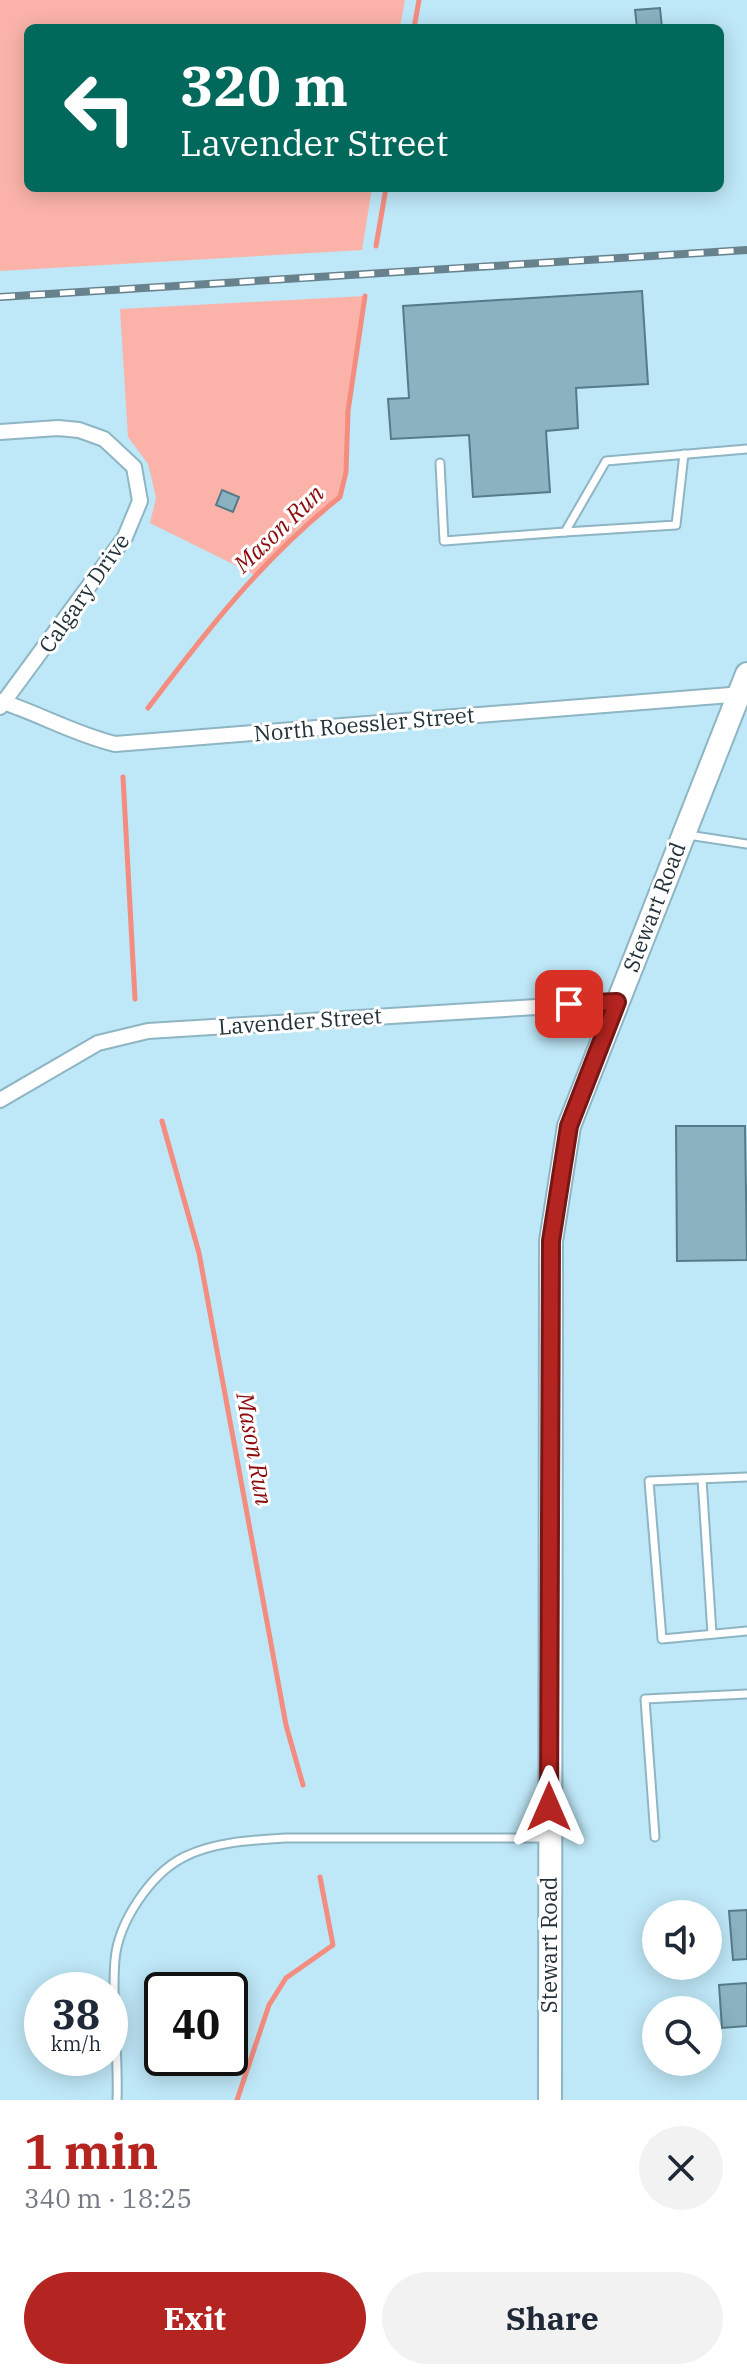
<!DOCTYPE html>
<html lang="en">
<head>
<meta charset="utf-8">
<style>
  body { margin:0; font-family:"IBM Plex Serif",serif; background:#f2f2f3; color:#1f2937; height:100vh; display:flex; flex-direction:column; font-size:30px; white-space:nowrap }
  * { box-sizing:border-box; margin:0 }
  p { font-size:26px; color:#747a83 }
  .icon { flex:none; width:44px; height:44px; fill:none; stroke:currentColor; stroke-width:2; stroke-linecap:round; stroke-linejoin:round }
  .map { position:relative; height:2100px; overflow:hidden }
  .side { display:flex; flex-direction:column; background:#fff; flex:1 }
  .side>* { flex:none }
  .guide { position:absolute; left:24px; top:24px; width:700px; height:168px; border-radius:12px; box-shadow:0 4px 20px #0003; background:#00695c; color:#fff; overflow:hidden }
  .buttons { position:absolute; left:642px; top:1900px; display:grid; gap:16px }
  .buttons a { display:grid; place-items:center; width:80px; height:80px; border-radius:50%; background:#fff; box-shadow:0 4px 20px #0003; font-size:40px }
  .speed { position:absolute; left:24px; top:1972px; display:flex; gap:16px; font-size:40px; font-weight:700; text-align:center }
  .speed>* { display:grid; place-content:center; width:104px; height:104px; border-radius:50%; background:#fff; box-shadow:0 4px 20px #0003; line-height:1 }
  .speed small { font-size:20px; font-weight:400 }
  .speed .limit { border:4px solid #111; border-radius:12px; background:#fff; color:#111 }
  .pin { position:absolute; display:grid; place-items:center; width:68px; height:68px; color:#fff; margin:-34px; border-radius:16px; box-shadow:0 4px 12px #0006 }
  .me { position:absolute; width:88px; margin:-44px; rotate:0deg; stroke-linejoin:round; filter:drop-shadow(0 0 6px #0008) }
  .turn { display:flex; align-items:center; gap:28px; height:168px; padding:0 24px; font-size:36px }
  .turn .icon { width:104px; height:104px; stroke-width:2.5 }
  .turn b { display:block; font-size:56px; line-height:68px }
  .round { display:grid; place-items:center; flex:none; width:84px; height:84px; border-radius:42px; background:#f2f2f3 }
  .headline { display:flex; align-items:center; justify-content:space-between; height:136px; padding:0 24px }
  h1 { font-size:48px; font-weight:800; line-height:60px; color:#b42420 }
  .button { display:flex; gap:16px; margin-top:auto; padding:16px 24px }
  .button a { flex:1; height:92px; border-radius:48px; background:#b42420; color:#fff; font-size:32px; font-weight:800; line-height:92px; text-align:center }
  .button a+a { background:#f2f2f3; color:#1f2937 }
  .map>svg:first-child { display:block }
</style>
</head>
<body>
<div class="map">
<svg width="747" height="2100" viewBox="0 0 747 2100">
  <rect width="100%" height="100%" fill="#bee7f7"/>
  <g fill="#fbb3a9">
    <path d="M0,0H405L400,28H28V188H372L362,250L0,271Z"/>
    <path d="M365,296L348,411L346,472L340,497L299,528L257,576L150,523L156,498L152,480L148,464L128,437L120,309Z"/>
  </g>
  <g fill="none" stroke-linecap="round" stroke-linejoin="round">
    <g stroke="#f48c7f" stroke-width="5">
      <path d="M414,28L419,0"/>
      <path d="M376,246L386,188"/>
      <path d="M148,708C208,629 262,559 340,497L346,472L348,411L365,296"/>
      <path d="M123,777L135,999"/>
      <path d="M162,1121L199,1253L286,1725L303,1785"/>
      <path d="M237,2100L269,2005L286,1978L333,1945L320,1877"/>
    </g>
  </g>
  <g fill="#8ab2c0" stroke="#557b89" stroke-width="2">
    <path d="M660,8L662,28H637L635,10Z"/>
    <path d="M642,291L648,384L576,388L578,428L546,431L550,492L473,497L469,435L391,439L388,399L409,398L403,306Z"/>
    <path d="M222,490L239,497L233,512L216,505Z"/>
    <path d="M676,1126H745L747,1260L677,1261Z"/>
    <path d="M747,1910V1959L733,1960L729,1911Z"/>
    <path d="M747,1983V2026L722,2028L719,1985Z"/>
  </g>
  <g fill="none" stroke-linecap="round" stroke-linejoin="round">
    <g stroke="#8eb5c4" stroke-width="11">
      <g id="lane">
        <path d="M440,463L444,541L565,532L606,461L747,449"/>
        <path d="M565,532L676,525L684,454"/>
        <path d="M688,835L747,844"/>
        <path d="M747,1477L649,1481L662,1639L747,1631"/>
        <path d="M702,1479L712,1634"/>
        <path d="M655,1837L645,1699L747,1694"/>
        <path d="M117,2100C119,2054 111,2004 115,1960C118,1923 150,1874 184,1857C213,1842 253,1840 285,1838H547"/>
      </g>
    </g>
    <g stroke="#8eb5c4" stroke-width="18">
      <g id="street">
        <path d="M0,432L58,428L79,430L104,439L134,467L140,501L125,537L0,707"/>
        <path d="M0,701C40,714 74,734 115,744L743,694"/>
        <path d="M0,1100L98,1043L148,1031L617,1002"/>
      </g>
    </g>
    <g stroke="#8eb5c4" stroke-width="26">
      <path id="secondary" d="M550,2100L551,1241L569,1126L747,674"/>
    </g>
    <use href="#lane" stroke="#fff" stroke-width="7"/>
    <use href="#street" stroke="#fff" stroke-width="14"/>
    <use href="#secondary" stroke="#fff" stroke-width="22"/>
    <g stroke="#67828d" stroke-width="8">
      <path id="rail" d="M0,297L747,250"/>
    </g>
    <use href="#rail" stroke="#fff" stroke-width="5" stroke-dasharray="15" stroke-linecap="butt"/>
  </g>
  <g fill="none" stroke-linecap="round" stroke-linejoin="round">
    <g stroke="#751715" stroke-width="20">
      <path id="route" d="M549,1807L551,1241L569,1126L617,1002L569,1004"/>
    </g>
    <use href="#route" stroke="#b42420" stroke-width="14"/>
  </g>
  <g text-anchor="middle" stroke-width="6" stroke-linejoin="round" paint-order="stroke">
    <g font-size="22" fill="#223238" stroke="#fff">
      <text transform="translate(84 593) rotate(-55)" y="8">Calgary Drive</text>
      <text transform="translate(364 724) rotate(-5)" y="8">North Roessler Street</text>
      <text transform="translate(654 907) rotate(-69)" y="8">Stewart Road</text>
      <text transform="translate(300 1021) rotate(-4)" y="8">Lavender Street</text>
      <text transform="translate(549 1945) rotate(-90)" y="8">Stewart Road</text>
    </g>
    <g font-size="24" font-style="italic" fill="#8c0c0d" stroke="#fff">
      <text transform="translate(279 529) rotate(-44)" y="8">Mason Run</text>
      <text transform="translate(254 1449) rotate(80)" y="8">Mason Run</text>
    </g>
  </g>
</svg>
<div class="buttons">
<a><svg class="icon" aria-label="sound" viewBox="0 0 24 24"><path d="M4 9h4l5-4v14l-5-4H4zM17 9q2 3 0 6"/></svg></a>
<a><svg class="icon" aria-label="search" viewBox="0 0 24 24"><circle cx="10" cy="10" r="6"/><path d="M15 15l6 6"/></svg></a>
</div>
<div class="speed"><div>38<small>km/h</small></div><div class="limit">40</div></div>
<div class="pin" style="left:569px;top:1004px;background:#d93025"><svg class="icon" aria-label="arrive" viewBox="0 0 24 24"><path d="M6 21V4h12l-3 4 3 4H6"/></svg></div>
<svg class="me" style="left:549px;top:1807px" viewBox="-20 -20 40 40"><path d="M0-17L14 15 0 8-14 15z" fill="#b42420" stroke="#fff" stroke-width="4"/></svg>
<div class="guide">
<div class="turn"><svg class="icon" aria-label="left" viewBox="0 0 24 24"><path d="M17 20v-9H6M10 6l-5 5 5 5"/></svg><div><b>320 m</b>Lavender Street</div></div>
</div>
</div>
<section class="side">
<div class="headline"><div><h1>1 min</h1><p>340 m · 18:25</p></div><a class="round"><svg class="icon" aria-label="close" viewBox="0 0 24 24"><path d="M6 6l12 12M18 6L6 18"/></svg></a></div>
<div class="button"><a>Exit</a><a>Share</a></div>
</section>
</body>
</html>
